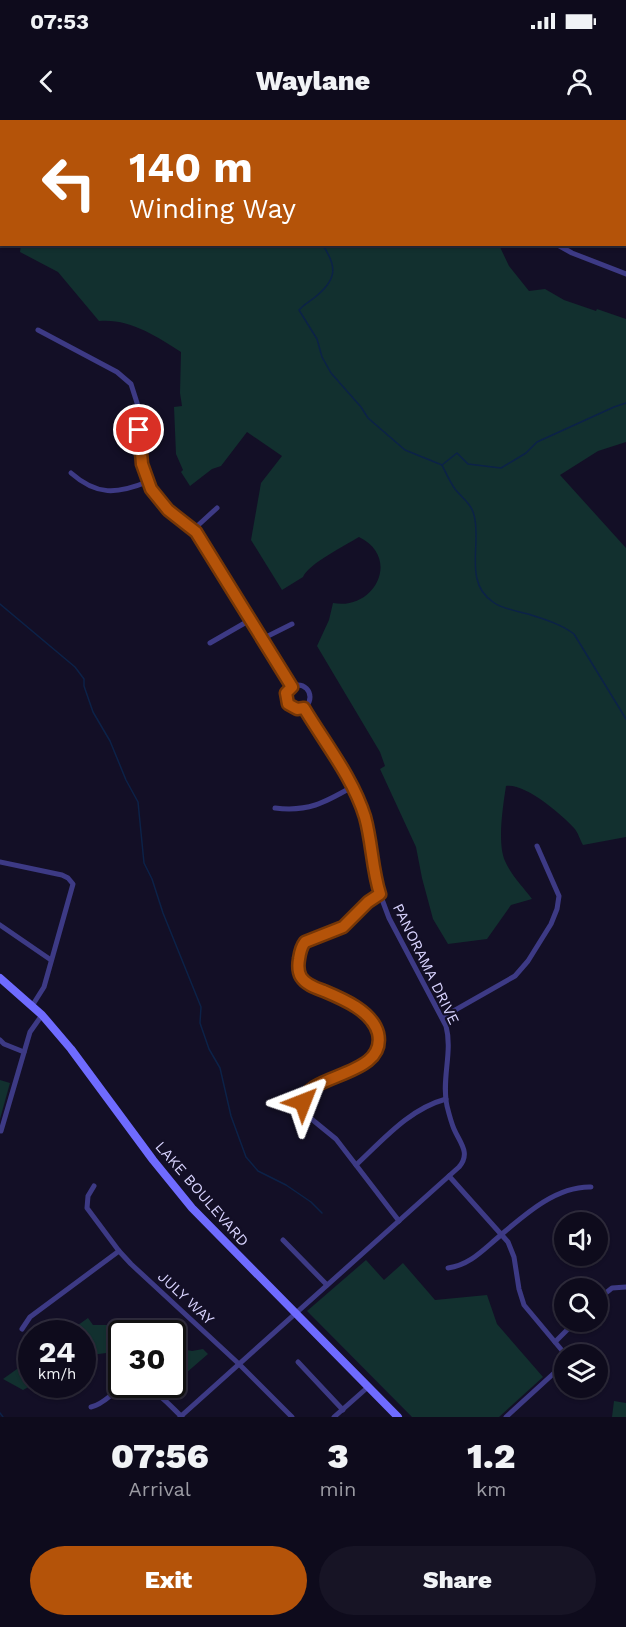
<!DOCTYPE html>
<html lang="en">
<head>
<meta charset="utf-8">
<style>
  body { margin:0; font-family:"Work Sans",sans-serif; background:#171425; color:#f1f3f6; height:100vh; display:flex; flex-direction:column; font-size:22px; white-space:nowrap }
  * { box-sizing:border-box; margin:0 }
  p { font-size:20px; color:#9b9ba3 }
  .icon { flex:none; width:33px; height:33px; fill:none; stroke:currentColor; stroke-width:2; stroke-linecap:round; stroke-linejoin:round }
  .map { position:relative; height:1297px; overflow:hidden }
  .side { display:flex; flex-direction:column; background:#0e0b1c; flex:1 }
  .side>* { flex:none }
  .guide { position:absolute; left:0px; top:0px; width:627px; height:126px; box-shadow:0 2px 4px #0004,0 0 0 2px #2e2b3b; background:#b45309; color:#fff; overflow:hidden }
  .controls { position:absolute; left:554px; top:1092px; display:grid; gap:12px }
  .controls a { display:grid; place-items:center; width:54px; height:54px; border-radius:50%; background:#0e0b1c; box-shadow:0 2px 4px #0004,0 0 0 2px #2e2b3b; font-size:30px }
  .speed { position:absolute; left:18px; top:1200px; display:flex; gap:12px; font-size:30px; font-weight:700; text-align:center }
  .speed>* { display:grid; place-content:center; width:78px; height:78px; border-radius:50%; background:#0e0b1c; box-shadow:0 2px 4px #0004,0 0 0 2px #2e2b3b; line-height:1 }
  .speed small { font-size:15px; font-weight:400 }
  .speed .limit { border:3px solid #111; border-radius:9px; background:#fff; color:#111 }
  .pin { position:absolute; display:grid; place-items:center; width:51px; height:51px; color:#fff; margin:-26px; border:3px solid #fff; border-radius:50%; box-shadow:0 2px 6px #0007 }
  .me { position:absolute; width:66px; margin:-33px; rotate:45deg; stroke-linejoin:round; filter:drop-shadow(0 0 4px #0008) }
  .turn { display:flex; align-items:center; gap:21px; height:126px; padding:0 30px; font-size:27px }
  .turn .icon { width:78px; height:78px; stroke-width:2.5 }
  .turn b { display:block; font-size:42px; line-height:51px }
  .eta { display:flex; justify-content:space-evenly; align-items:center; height:102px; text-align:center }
  .eta b { font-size:36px; font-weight:800; line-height:42px }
  .cta { display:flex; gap:12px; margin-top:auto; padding:12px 30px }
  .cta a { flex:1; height:69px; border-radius:36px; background:#b45309; color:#fff; font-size:24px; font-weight:800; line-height:69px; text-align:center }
  .cta a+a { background:#171425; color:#f1f3f6 }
  .status { display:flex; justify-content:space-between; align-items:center; height:42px; padding:0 30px; background:#0e0b1c; direction:ltr }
  .status svg { height:16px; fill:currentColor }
  header { display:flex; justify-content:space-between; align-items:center; height:78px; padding:0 30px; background:#0e0b1c; font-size:27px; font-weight:800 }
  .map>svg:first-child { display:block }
</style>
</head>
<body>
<div class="status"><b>07:53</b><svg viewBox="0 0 49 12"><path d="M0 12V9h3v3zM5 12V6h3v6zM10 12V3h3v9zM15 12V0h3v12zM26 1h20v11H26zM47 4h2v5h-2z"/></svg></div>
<header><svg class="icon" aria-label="back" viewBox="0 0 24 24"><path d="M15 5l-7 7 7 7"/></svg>Waylane<svg class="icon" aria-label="person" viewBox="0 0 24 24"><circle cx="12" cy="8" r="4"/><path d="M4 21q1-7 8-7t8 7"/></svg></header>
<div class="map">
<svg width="626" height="1297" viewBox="0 0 626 1297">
  <rect width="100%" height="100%" fill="#130f26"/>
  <g fill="#12302f">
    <path d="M37,0H319L37,1Z"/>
    <path d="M21,125H499L509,146L529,171L545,169L564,180L596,191L597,189L626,199V322L598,331L560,355L626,428V717L583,725C580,720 578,712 574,708C561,694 525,663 506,666C503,686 497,723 505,741C511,755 523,767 532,779L511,785L487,819L448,824L433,799L422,758L416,727L380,649L385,646L380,632L317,526L329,500L333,483C374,491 402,438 359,417C346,425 308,444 303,457L282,470L251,420L261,363L282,336L247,312L221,346L212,349L190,366L181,352L183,350L176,334L174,287L182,286L180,273L181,232C157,216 128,198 99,201L58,152L20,132Z"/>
    <path d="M0,960L10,963L0,999Z"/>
    <path d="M366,1140L384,1160L403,1143L435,1180L487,1175L497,1204L543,1257L499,1297H412L307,1191Z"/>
    <path d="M88,1198L93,1205H114L148,1213L122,1214L121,1231L91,1235L90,1232L83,1230L82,1214L67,1213Z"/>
    <path d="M173,1227L192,1231L203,1229L208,1234L186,1253L175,1244L176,1238L173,1237Z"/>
    <path d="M31,1239L32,1265L23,1270L3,1259Z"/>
    <path d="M614,1281L626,1283V1297H612Z"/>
  </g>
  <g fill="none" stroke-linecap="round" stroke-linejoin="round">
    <g stroke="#0c2248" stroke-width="1.5">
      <path d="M218,0L221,2"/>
      <path d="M322,124C338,147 337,160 314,178C309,182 304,184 299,190L317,219L322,237L331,253L361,287L368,298L405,330L442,345C446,353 450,362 455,369C462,378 471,383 474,395C482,423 463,462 493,482C502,489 517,491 528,494C544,499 561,504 574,514L626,599"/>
      <path d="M442,345L457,333L468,344L501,348L526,333L537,322L614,287L626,283"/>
      <path d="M0,484L75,547L84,559V566L93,592L110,621L126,660L138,682L144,743L152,759L163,793L201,887L200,903L209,929L220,948L231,996L246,1037L258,1051L286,1065L311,1082L322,1093"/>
      <path d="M0,1293L3,1297"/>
    </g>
    <g stroke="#3d3a85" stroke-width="5">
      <path d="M419,0L422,2"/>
      <path d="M521,2V0"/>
      <path d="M556,124L572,133L626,154"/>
      <path d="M38,210L117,252L131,264L138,286L140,333L147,362L158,380L168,390L196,412L292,567"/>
      <path d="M71,353C97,376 117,374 147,362"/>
      <path d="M194,409L217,388"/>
      <path d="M262,519L292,504"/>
      <path d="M210,523L250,500"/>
      <circle cx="298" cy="577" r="12"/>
      <path d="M275,688C308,692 324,683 352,667"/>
      <path d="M0,742L62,755L68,758L73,764L44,867L32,886"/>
      <path d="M380,774C366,784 356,799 341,808C325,818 302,813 299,837C298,845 298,852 302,859L365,894L373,901L376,909L378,922L372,934L348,953L309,968L304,976L303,984L309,997L336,1019L399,1101"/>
      <path d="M0,805L51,840"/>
      <path d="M443,897L515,856L528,841L551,804L557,789L559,776L537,726"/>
      <path d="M0,920L4,924L24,932"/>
      <path d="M1,1011L30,912L42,895"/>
      <path d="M356,1045C383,1020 409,989 446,979"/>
      <path d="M449,1056L508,1122L514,1137L519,1169L524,1185L565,1234"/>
      <path d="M94,1066L88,1076L87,1088L119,1131L131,1144L239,1244L292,1297"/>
      <path d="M283,1120L327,1165"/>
      <path d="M448,1148C468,1145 480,1133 495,1120C521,1098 554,1066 591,1067"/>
      <path d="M597,1180L612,1168L626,1167"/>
      <path d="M22,1209L30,1197L119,1131"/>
      <path d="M555,1222L575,1202"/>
      <path d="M298,1242L343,1290"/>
      <path d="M91,1287C102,1285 109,1276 118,1270C144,1253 165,1281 182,1297"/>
      <path d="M180,1297L459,1047C471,1033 460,1023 454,1009C451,1002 449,994 447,986C441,960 453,932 446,906L389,798L380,774L374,752L368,709L358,681L304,588"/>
      <path d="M334,1297L368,1267"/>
      <path d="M506,1297L564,1244"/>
    </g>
    <path stroke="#6f6bff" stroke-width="8" d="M0,858L42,895L71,929L153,1040L192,1088L398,1297"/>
    <g stroke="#00e5ff" stroke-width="1.5" stroke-dasharray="9 8" stroke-linecap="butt">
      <path d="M13,2L14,0"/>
      <path d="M0,29L2,26"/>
    </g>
  </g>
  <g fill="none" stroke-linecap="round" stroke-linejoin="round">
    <g stroke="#753606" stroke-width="15">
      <path id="route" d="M139,310L142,344L151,369L168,390L196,412L292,567L286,573L288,584L297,589L304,588C325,623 353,658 365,697C372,722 372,749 380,774L368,782L343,807L305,822C301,827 300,832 299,839C298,845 298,852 301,857C306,865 316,868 324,871C343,879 372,891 378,913C388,957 306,953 303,982"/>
    </g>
    <use href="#route" stroke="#b45309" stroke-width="10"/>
  </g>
  <g text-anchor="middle" stroke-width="4.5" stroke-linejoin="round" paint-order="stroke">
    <g font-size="15" fill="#d9d4ff" stroke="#130f26">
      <text transform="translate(426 844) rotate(64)" y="5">PANORAMA DRIVE</text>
      <text transform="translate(202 1074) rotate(49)" y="5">LAKE BOULEVARD</text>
      <text transform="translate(186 1178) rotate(43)" y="5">JULY WAY</text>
    </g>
  </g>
</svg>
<div class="controls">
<a><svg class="icon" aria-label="sound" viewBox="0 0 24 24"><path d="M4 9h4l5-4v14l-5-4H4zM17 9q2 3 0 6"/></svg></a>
<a><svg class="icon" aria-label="search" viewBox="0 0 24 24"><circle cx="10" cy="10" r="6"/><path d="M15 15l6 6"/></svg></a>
<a><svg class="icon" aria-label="layers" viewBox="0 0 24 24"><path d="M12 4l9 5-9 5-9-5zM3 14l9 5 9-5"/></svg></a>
</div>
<div class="speed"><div>24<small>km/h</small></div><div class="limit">30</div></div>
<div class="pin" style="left:139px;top:310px;background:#d93025"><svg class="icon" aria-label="arrive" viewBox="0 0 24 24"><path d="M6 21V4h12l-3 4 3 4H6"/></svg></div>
<svg class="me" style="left:303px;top:982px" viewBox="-20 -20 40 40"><path d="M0-17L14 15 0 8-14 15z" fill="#b45309" stroke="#fff" stroke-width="4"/></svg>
<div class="guide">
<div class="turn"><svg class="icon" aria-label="left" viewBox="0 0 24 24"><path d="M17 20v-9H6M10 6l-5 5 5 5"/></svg><div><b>140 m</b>Winding Way</div></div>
</div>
</div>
<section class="side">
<div class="eta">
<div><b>07:56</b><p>Arrival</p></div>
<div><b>3</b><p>min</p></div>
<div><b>1.2</b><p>km</p></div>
</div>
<div class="cta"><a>Exit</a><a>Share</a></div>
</section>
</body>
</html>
